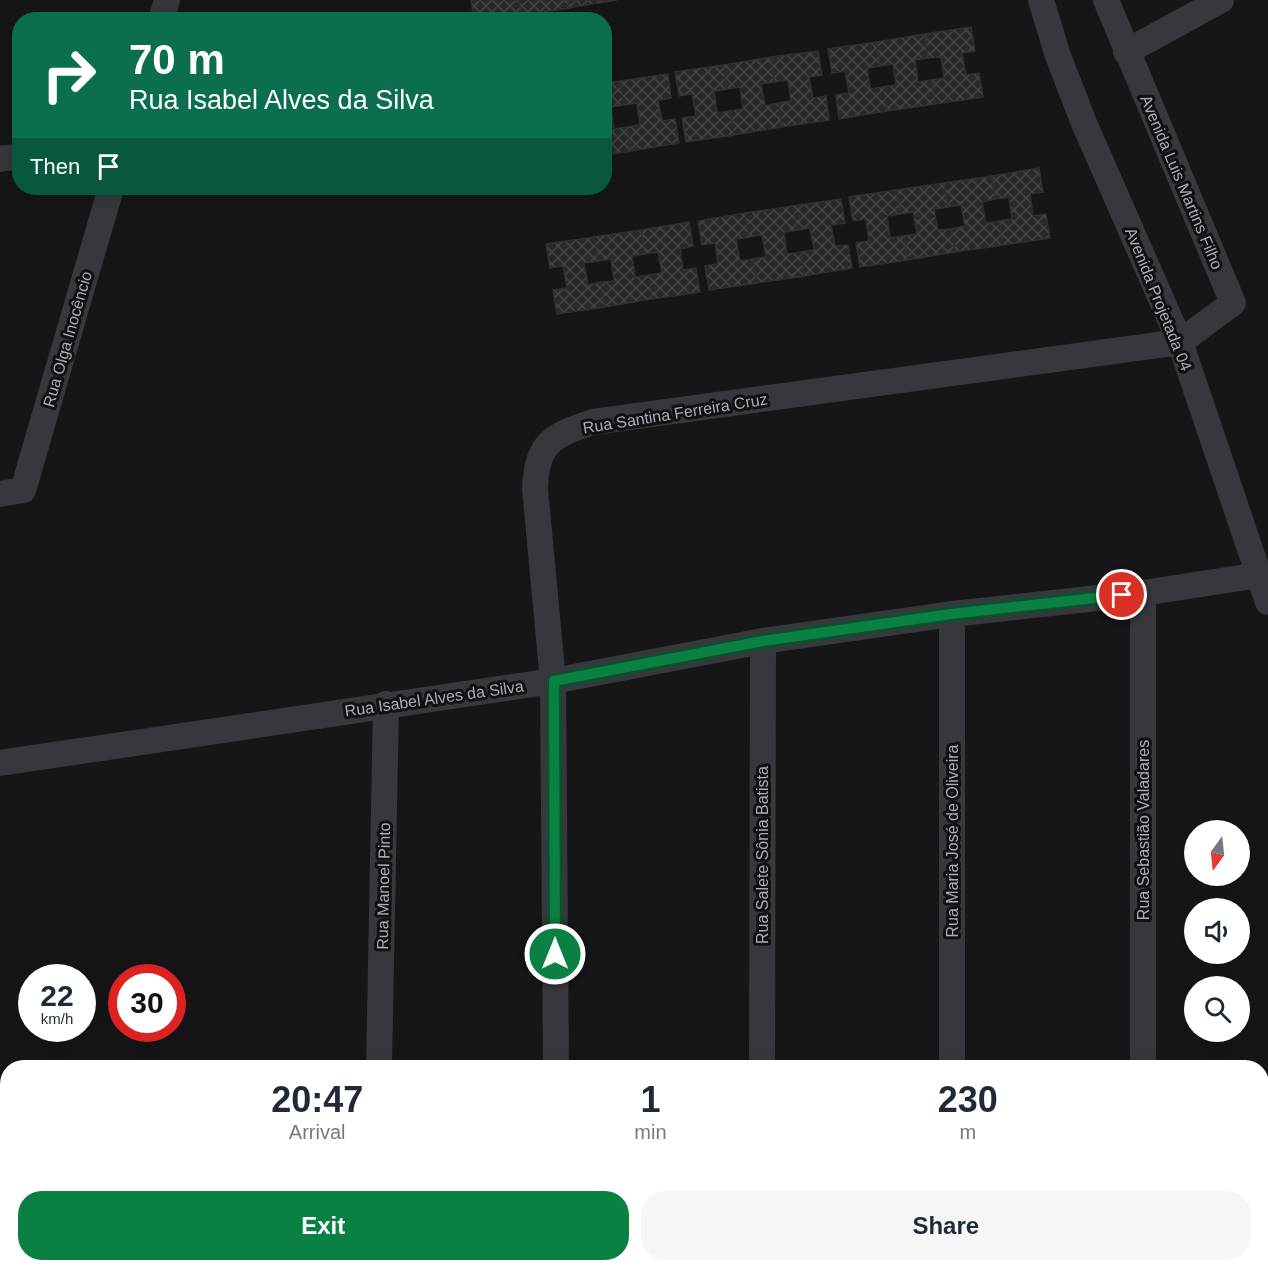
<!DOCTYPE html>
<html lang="en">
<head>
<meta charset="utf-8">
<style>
  body { margin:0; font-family:Helvetica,sans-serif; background:#f6f6f7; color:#1f2937; height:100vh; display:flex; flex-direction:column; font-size:22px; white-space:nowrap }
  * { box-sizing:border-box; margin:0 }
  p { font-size:20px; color:#747a83 }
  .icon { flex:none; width:33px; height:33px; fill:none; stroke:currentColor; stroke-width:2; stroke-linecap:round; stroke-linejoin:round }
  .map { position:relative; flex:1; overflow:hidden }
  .drawer { position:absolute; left:0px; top:1060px; width:1269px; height:212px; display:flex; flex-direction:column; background:#fff; border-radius:24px 24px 0 0; box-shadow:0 3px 15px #0003 }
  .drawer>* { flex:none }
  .guide { position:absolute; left:12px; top:12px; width:600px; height:183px; border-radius:24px; box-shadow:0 3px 15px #0003; background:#0b6e4f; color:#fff; overflow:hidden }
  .needle { width:39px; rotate:195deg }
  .tools { position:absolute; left:1184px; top:820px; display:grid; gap:12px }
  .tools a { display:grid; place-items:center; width:66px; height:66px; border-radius:50%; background:#fff; box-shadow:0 3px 15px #0003; font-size:30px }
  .speed { position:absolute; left:18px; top:964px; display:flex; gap:12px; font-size:30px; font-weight:700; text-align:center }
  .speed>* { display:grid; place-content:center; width:78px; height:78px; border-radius:50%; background:#fff; box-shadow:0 3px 15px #0003; line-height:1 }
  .speed small { font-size:15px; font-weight:400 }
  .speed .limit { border:9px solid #d22; background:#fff; color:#111 }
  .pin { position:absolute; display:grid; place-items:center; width:51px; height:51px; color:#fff; margin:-26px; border:3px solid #fff; border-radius:50%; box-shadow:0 2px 6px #0007 }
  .me { position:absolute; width:66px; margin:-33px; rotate:0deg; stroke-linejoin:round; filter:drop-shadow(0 0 4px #0008) }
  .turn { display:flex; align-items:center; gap:21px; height:126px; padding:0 18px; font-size:27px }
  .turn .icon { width:78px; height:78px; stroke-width:2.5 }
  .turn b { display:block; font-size:42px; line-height:51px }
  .then { display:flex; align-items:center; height:57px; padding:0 18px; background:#0003; gap:12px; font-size:22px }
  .eta { display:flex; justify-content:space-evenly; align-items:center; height:102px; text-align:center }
  .eta b { font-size:36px; font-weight:600; line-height:42px }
  .action { display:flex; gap:12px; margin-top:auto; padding:12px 18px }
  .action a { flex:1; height:69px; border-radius:24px; background:#0b8043; color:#fff; font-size:24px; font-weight:600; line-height:69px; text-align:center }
  .action a+a { background:#f6f6f7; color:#1f2937 }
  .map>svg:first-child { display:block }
</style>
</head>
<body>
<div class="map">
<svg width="1268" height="1271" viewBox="0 0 1268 1271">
  <defs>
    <pattern id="building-cross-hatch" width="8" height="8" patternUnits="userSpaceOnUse" patternTransform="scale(1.5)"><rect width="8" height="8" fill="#29292c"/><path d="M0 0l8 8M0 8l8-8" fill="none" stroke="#454548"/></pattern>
  </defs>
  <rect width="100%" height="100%" fill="#161618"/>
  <g fill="url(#building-cross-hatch)" stroke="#303034" stroke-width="1.5">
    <path d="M471,0H519L522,15L474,20Z"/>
    <path d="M519,0H568L569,8L522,15Z"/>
    <path d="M568,0H617L569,8Z"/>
    <path d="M971,27L975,51L962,53L966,75L979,73L983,97L935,104L931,80L944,78L941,57L928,58L924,34Z"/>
    <path d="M924,34L928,58L915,60L918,82L931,80L935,104L887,111L883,87L896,85L893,64L880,66L876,42Z"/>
    <path d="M876,42L880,66L867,68L870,89L883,87L887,111L839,119L836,95L849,93L845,71L832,73L828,49Z"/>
    <path d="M818,51L822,75L809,77L813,98L826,96L829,120L782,127L778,103L791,101L788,80L774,82L771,57Z"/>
    <path d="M771,57L774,82L761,84L765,106L778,103L782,127L734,135L730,111L743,109L740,87L727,89L723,65Z"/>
    <path d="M723,65L727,89L714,91L717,113L730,111L734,135L686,142L682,118L696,116L692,94L679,96L675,72Z"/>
    <path d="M668,74L671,98L658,100L662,121L675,119L679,143L631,151L627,127L640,125L637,103L624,105L620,81Z"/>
    <path d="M620,81L624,105L611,107L614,129L627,127L631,151L604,155V83Z"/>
    <path d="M1039,168L1043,192L1030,194L1033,216L1046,214L1050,238L1003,245L999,221L1012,219L1009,197L995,199L992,176Z"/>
    <path d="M992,176L995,199L982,202L986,223L999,221L1003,245L955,252L951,229L965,226L961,205L948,207L944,183Z"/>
    <path d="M944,183L948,207L934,209L938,230L951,229L955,252L907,260L904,236L917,234L913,212L900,214L896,190Z"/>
    <path d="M896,190L900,214L887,216L890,238L904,236L907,260L860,267L856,243L869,241L866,219L853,221L849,197Z"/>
    <path d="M841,199L845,223L831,225L835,246L848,245L852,268L804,276L801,252L814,250L810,228L797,230L793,206Z"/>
    <path d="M793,206L797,230L784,232L787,254L801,252L804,276L757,283L753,259L766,257L762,235L749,237L745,213Z"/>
    <path d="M745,213L749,237L736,239L740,261L753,259L757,283L709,290L705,266L718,264L715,243L702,245L698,221Z"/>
    <path d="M689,222L693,246L680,249L683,270L696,268L700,292L652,299L649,275L662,273L658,252L645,254L641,230Z"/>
    <path d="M641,230L645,254L632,256L635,277L649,275L652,299L605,307L601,282L614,281L611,259L598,261L594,237Z"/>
    <path d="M594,237L598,261L584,263L588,285L601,282L605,307L557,314L553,290L567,288L563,266L550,268L546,244Z"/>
  </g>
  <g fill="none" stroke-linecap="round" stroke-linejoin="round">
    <g stroke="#37383d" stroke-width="26">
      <path d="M1041,0L1058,56L1084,123L1180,342L1268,602"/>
      <path d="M161,20L167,0"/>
      <path d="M1126,52L1221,0"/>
      <path d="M0,159L20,156"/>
      <path d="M0,494L23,490L111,188"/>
      <path d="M952,614V1068"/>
      <path d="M0,763L553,681L763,641L952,614L1143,593L1259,575"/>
      <path d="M379,1068L386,704"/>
      <path d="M556,1068L553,681L535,489C536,443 553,435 593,422L1180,342L1233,303L1106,0"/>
      <path d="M762,1068L763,641"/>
      <path d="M1143,1068V593"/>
      <path d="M557,1264V1271"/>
      <path d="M952,1264V1271"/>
      <path d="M375,1271V1264"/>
      <path d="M761,1271V1264"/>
      <path d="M1142,1271V1264"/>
    </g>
  </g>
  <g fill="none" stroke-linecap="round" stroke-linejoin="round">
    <g stroke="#07532c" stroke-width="15">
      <path id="route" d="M555,954L554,681L763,641L951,614L1122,595"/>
    </g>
    <use href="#route" stroke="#0b8043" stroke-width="10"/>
  </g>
  <g text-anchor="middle" stroke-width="6" stroke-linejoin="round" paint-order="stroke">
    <g font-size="16" fill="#a8adb8" stroke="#111113">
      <text transform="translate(1182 182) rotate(67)" y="6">Avenida Luis Martins Filho</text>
      <text transform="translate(1159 299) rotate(68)" y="6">Avenida Projetada 04</text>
      <text transform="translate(67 339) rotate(-74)" y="6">Rua Olga Inocêncio</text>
      <text transform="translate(675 413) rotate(-9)" y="6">Rua Santina Ferreira Cruz</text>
      <text transform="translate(434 698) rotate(-8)" y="6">Rua Isabel Alves da Silva</text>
      <text transform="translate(1143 830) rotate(-90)" y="6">Rua Sebastião Valadares</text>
      <text transform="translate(952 841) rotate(-90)" y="6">Rua Maria José de Oliveira</text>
      <text transform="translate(762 855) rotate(-90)" y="6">Rua Salete Sônia Batista</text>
      <text transform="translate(383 886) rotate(-89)" y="6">Rua Manoel Pinto</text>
    </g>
  </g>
</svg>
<div class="tools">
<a><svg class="needle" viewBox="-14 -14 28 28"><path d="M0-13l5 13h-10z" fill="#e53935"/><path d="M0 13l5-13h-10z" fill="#747a83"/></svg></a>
<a><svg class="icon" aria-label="sound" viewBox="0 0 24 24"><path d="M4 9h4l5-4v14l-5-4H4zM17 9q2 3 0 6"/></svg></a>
<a><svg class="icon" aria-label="search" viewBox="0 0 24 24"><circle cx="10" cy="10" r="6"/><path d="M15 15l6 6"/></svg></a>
</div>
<div class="speed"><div>22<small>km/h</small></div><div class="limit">30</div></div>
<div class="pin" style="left:1122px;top:595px;background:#d93025"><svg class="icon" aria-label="arrive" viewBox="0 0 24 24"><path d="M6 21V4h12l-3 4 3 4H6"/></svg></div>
<svg class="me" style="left:555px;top:954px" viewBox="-20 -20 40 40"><circle r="17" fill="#0b8043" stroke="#fff" stroke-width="3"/><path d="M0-11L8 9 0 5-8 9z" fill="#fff"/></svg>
<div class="guide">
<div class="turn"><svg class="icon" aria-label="right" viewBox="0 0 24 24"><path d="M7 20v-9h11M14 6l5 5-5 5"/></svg><div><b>70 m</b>Rua Isabel Alves da Silva</div></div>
<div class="then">Then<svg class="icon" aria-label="arrive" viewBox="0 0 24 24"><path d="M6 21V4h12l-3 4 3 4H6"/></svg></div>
</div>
<section class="drawer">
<div class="eta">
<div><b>20:47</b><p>Arrival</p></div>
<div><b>1</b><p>min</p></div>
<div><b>230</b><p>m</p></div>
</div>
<div class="action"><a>Exit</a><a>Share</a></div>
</section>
</div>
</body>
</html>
